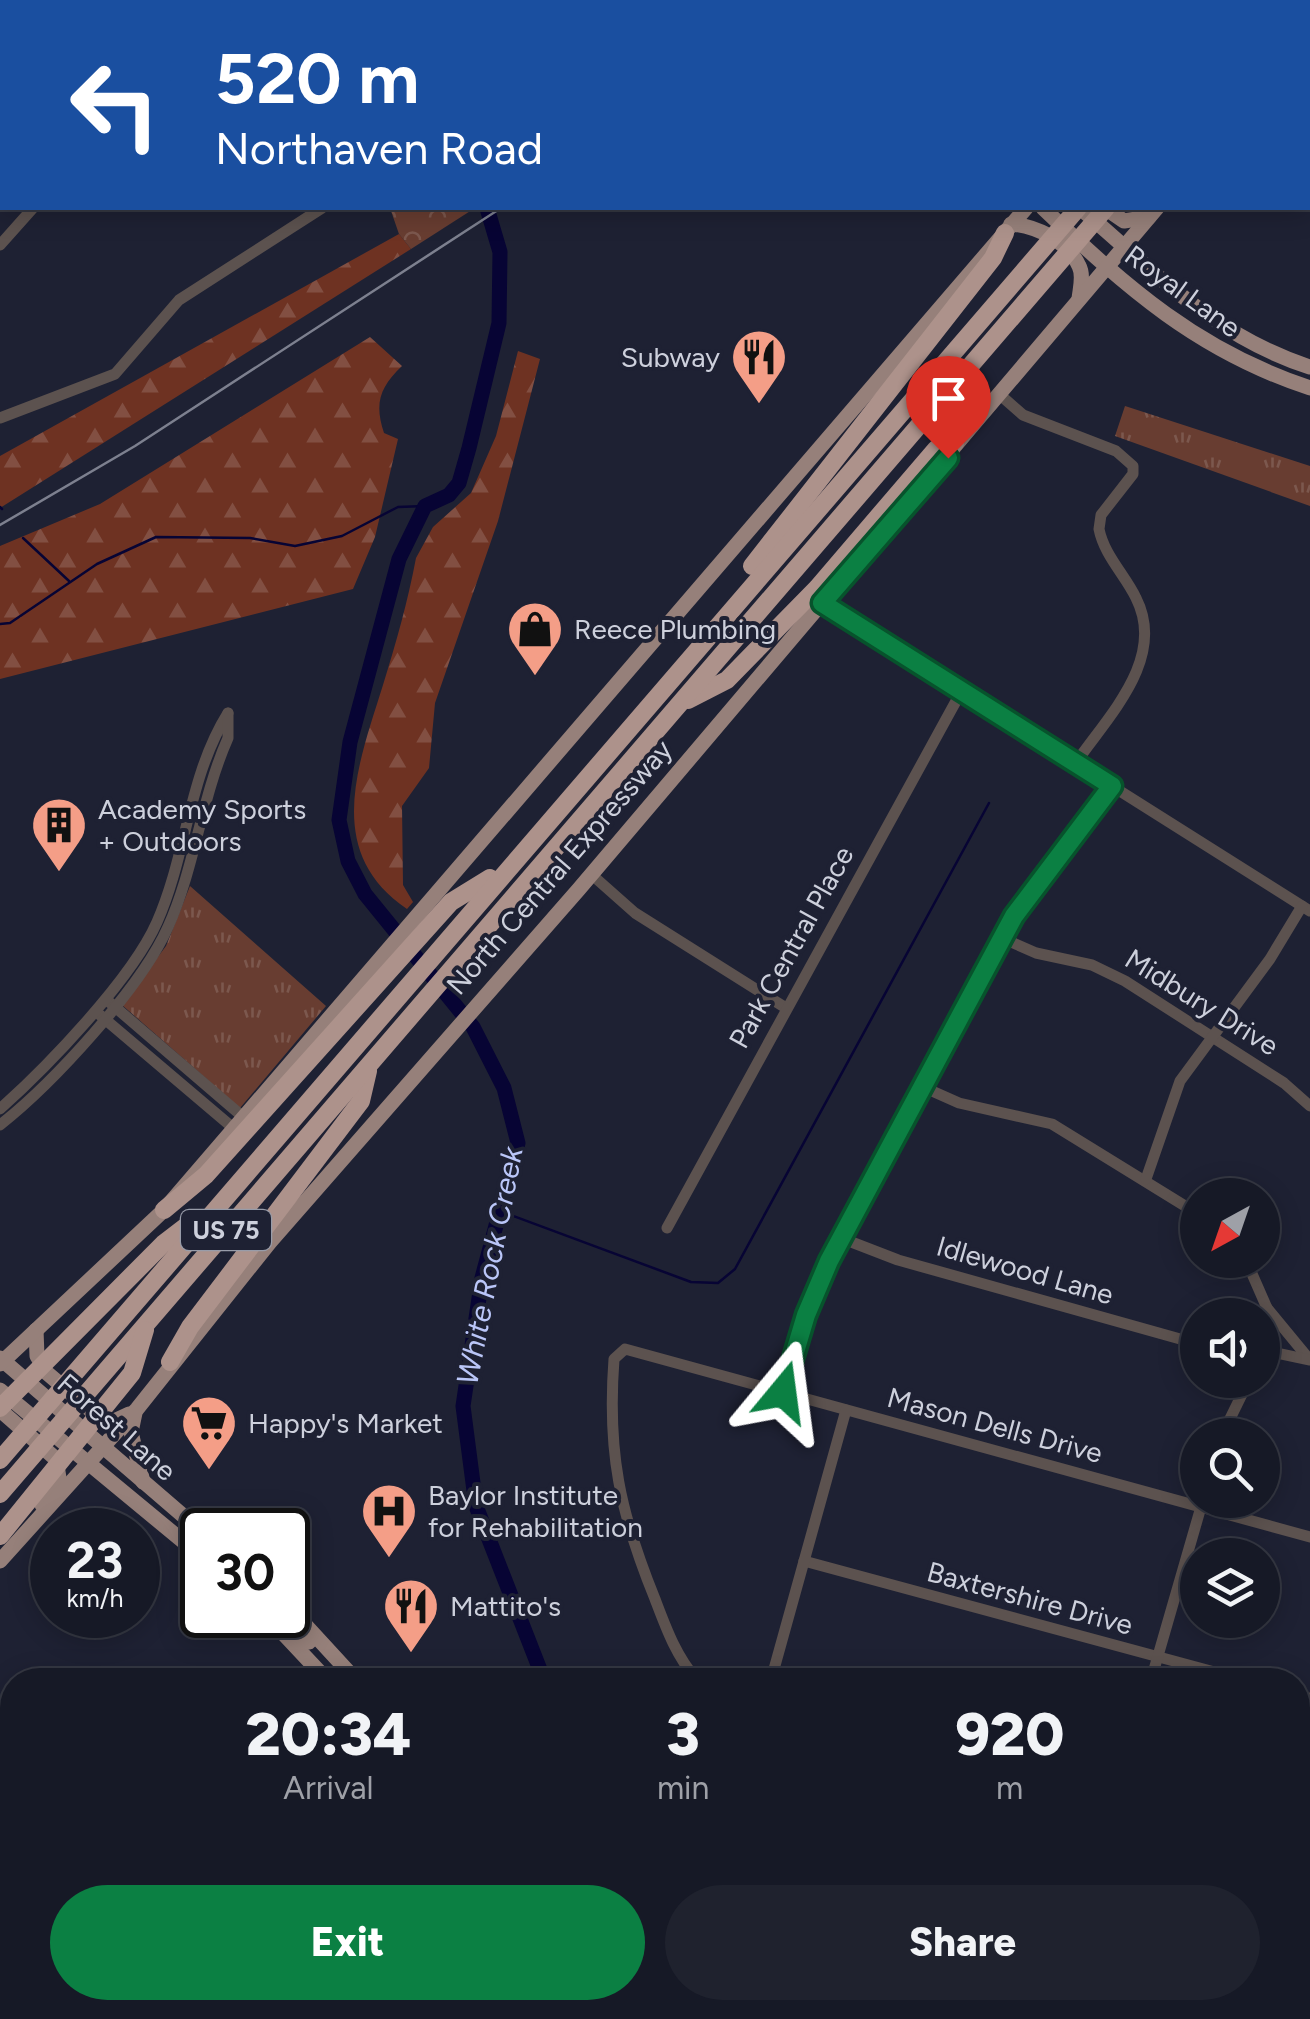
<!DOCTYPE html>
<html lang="en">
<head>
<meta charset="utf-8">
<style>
  body { margin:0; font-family:Figtree,sans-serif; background:#1f222e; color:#f1f3f6; height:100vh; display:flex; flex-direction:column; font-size:38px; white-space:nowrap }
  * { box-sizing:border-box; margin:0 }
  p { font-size:32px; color:#9ea0a7 }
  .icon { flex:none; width:55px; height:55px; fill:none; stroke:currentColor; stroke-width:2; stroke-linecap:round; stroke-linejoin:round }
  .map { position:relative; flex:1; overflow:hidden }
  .panel { position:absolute; left:0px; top:1668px; width:1310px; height:352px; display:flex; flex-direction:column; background:#161926; border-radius:40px 40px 0 0; box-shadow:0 5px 25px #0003,0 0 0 2px #353843 }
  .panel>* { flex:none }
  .top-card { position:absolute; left:0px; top:0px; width:1310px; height:210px; box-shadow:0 5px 25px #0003,0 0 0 2px #353843; background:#1a4fa0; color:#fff; overflow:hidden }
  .needle { width:65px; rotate:220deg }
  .controls { position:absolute; left:1180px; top:1178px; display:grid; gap:20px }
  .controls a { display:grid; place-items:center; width:100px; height:100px; border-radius:50%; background:#161926; box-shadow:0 5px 25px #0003,0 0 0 2px #353843; font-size:50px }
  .speed { position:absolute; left:30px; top:1508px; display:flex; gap:20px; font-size:50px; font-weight:700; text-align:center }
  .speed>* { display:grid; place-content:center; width:130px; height:130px; border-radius:50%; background:#161926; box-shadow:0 5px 25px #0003,0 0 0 2px #353843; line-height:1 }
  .speed small { font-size:25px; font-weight:400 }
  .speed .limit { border:5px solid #111; border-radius:15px; background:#fff; color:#111 }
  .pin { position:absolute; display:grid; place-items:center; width:85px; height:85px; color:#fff; margin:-102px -42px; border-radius:50% 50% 50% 0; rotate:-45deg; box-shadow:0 0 10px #0007 }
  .pin .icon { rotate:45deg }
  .me { position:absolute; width:110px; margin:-55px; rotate:16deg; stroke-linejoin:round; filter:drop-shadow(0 0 8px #0008) }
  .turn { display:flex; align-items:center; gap:35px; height:210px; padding:0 50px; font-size:45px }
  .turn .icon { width:130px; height:130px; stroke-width:2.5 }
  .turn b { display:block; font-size:70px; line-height:85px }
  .eta { display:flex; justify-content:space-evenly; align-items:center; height:170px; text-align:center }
  .eta b { font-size:60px; font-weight:800; line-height:70px }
  .action { display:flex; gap:20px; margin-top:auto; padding:20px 50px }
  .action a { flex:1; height:115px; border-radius:60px; background:#0b8043; color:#fff; font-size:40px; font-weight:800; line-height:115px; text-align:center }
  .action a+a { background:#1f222e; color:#f1f3f6 }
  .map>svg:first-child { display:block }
</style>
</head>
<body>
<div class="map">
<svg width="1310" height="2019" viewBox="0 0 1310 2019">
  <defs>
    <pattern id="grass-tufts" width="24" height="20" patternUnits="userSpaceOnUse" patternTransform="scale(2.5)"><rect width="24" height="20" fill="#683d31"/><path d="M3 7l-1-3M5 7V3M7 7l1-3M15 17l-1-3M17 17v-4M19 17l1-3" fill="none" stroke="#7c584e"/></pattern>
    <pattern id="forest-firs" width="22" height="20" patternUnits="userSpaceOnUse" patternTransform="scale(2.5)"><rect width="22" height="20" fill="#6e3222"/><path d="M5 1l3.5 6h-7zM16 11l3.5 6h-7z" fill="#824f42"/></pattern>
    <pattern id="park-crowns" width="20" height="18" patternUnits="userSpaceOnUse" patternTransform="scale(2.5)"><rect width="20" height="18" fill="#683d31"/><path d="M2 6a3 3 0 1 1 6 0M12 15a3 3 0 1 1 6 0" fill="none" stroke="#7c584e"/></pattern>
  </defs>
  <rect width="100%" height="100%" fill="#1e2133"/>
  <g fill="url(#grass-tufts)">
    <path d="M1125,406L1310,466V506L1115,436Z"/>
    <path d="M190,886L326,1006L240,1108L122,1005L166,946Z"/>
  </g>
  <g fill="url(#forest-firs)">
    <path d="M472,0H756L472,2Z"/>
    <path d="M399,234L411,249L0,508V456Z"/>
    <path d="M370,337L402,366C380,387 374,403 384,433L398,439L375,537L353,589L0,679V546L100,504Z"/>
    <path d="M518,351L540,359L498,521L435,703L429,768L402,806L403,885L413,902L407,909C323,852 358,765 383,685C396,643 408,601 416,558L433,527L471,493L496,436Z"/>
  </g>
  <g fill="url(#park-crowns)">
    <path d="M390,208H475L411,249L399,234Z"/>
    <path d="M486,2008H559L561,2019H492Z"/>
  </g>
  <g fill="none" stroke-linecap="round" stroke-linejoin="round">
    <g stroke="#070434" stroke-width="2.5">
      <path d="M0,507L2,509"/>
      <path d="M23,538L69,581"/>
      <path d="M0,624L10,623L97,564L156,537L250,538L295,546L342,536L398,507L425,506"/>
      <path d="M500,1211L691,1282L718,1283L735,1269L989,803"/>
    </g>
    <g stroke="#070434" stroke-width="15">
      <path d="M459,2L460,0"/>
      <path d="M487,208L500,252L499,323L469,448L459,483L449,495L425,506L399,559L350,742L339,820L348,861L365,894L473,1027L504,1088L518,1143L482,1278L463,1406L476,1506L544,1680"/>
      <path d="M598,2019L599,2008"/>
    </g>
    <g stroke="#5c524f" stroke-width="11">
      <path d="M13,0L19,2"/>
      <path d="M322,0L325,2"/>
      <path d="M863,0L866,2"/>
      <path d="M1137,0L1140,2"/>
      <path d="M301,2L304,0"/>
      <path d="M393,2V0"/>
      <path d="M826,2L828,0"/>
      <path d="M0,15L2,10"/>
      <path d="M0,245L33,208"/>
      <path d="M998,393L1023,415L1116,451L1133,466V474L1101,515L1099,529C1104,555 1125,575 1136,598C1167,659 1108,716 1075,764"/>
      <path d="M0,418L115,374L179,300L322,208"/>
      <path d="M822,603L1310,911"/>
      <path d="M591,874L635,913L786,1008"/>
      <path d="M1002,938L1036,953L1092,965L1125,981L1284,1083L1310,1106"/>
      <path d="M108,1001L242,1116"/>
      <path d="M100,1015L232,1127"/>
      <path d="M923,1087L959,1103L1052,1124L1198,1214"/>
      <path d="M0,1109C47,1067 132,979 157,922C187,854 188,777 228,713"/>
      <path d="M0,1125C52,1084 141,988 168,927C195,867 201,799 228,738V713"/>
      <path d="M1146,1179L1180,1081L1270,959L1302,906"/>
      <path d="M667,1228L961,692"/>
      <path d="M841,1238L898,1260L1198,1344"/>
      <path d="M1246,1260L1267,1308L1309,1359"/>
      <path d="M1262,1340L1267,1308"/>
      <path d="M1262,1350L1310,1360"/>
      <path d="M783,1392L806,1315L829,1261L1015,916L1112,786"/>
      <path d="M1222,1435L1249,1380"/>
      <path d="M804,1561L1244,1680"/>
      <path d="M697,1680C676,1656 666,1628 655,1599C620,1513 607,1452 614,1359L625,1349L1310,1537"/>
      <path d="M771,1680L846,1410"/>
      <path d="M1151,1680L1203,1500"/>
      <path d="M1298,1693L1310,1699"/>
      <path d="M1298,1892L1310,1903"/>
      <path d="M1298,1990L1310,1982"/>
      <path d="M834,2008L848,2019"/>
      <path d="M1181,2008L1196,2019"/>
      <path d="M1047,2019L1048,2008"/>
      <path d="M1252,2019L1271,2008"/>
    </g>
    <g stroke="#96807a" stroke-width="15">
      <path d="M813,0L816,2"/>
      <path d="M839,0L842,2"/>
      <path d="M1208,2L1210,0"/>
      <path d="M1308,36L1310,33"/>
      <path d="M1043,208C1127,288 1198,351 1310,388"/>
      <path d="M1080,208C1154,271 1215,337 1310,367"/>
      <path d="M1105,208L1124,221L1149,217"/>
      <path d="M1011,224C1036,226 1068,241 1079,266C1084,275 1080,289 1079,299"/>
      <path d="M36,1330L37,1356L47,1373L101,1419L114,1421L129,1414"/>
      <path d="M0,1358L202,1532"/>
      <path d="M0,1364L164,1210L1026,208"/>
      <path d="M0,1390L202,1557"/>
      <path d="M0,1410L56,1459L59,1478L42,1505"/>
      <path d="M135,1413L131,1432L143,1482"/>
      <path d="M0,1561L137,1409L270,1242L579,889L1157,208"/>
      <path d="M288,1606L356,1680"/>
      <path d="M266,1615L327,1680"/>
      <path d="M275,1624L290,1627L309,1642"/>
      <path d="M459,2008L464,2019"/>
      <path d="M479,2008L484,2019"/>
      <path d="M635,2008L648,2019"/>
      <path d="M671,2008L684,2019"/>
    </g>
    <g stroke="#ad928b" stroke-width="18">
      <path d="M1252,2L1254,0"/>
      <path d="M1283,2L1285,0"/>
      <path d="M1308,13L1310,10"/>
      <path d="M752,566L993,258L1005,233"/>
      <path d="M688,700L727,680L817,588L936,449L955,443"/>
      <path d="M164,1210L206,1175L451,902L490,878"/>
      <path d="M170,1362L190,1327L361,1101L368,1071"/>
      <path d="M0,1408L163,1244L193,1221"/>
      <path d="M0,1460L1078,208"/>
      <path d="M0,1494L1106,208"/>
      <path d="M0,1536L132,1373L145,1330"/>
    </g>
    <g stroke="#7d808f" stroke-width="2.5">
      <path d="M766,2L769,0"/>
      <path d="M0,525L135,446L501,208"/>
    </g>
  </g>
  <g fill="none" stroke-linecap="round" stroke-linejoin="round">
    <g stroke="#07532c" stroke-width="25">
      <path id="route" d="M783,1392L806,1315L829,1261L1014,916L1112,786L822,603L948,458"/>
    </g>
    <use href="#route" stroke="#0b8043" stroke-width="18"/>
  </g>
  <defs>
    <g id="restaurant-pin" transform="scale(2.875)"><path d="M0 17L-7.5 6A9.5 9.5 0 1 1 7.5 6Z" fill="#f49e87" stroke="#1e2133"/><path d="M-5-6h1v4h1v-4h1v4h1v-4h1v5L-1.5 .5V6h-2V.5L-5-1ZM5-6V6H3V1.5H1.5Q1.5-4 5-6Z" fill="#111"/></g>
    <g id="shop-pin" transform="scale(2.875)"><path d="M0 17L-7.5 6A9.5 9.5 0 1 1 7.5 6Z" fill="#f49e87" stroke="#1e2133"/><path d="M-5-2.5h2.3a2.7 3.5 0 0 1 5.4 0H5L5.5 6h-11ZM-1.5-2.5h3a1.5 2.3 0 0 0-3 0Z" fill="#111"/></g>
    <g id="building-pin" transform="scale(2.875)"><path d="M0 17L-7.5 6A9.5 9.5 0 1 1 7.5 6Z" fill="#f49e87" stroke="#1e2133"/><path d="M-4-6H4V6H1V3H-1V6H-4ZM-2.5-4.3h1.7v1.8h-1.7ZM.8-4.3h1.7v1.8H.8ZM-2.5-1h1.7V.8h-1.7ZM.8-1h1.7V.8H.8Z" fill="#111"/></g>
    <g id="supermarket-pin" transform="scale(2.875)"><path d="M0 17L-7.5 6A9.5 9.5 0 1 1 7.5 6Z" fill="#f49e87" stroke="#1e2133"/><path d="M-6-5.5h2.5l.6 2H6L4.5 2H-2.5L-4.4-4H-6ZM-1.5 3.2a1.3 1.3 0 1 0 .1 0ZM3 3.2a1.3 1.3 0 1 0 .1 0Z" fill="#111"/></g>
    <g id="hospital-pin" transform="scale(2.875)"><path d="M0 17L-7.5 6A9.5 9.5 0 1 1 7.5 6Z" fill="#f49e87" stroke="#1e2133"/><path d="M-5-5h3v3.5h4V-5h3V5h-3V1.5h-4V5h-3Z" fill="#111"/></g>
  </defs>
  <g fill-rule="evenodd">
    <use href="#restaurant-pin" x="759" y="357"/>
    <use href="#shop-pin" x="535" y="629"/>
    <use href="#building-pin" x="59" y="825"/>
    <use href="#supermarket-pin" x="209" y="1423"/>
    <use href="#hospital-pin" x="389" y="1511"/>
    <use href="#restaurant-pin" x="411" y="1606"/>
  </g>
  <g text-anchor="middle" stroke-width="8" stroke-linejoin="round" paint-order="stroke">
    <rect fill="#1e2133" stroke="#989ca9" stroke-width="2.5" x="181" y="1210" width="90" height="40" rx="8"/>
    <g font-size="25" font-weight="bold" fill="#cdd0dc">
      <text x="226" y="1239">US 75</text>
    </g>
    <g font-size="28" fill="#cdd0dc" stroke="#1e2133">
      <text transform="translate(1183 291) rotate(36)" y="10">Royal Lane</text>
      <text transform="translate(559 867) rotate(-49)" y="10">North Central Expressway</text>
      <text transform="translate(791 947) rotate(-61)" y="10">Park Central Place</text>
      <text transform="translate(1202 1002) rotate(32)" y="10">Midbury Drive</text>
      <text transform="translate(1025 1270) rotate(16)" y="10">Idlewood Lane</text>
      <text transform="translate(995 1425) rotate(15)" y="10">Mason Dells Drive</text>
      <text transform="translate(117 1427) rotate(41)" y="10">Forest Lane</text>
      <text transform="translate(1030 1598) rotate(15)" y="10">Baxtershire Drive</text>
    </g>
    <g font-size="28" fill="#cdd0dc" stroke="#1e2133" text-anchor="start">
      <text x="720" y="367" text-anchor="end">Subway</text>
      <text x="574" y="639">Reece Plumbing</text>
      <text x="98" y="819">Academy Sports<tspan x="98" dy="32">+ Outdoors</tspan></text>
      <text x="248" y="1433">Happy's Market</text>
      <text x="428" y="1505">Baylor Institute<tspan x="428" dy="32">for Rehabilitation</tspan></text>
      <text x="450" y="1616">Mattito's</text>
    </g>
    <g font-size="30" font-style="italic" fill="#bac6f8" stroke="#1e2133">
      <text transform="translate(490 1266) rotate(-79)" y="10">White Rock Creek</text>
    </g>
  </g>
</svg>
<div class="controls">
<a><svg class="needle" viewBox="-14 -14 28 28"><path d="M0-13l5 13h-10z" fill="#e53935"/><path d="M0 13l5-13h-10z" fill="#9ea0a7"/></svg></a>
<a><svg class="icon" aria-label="sound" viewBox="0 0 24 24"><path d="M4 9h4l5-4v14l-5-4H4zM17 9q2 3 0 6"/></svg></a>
<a><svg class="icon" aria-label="search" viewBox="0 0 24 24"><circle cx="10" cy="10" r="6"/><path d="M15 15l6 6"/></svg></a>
<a><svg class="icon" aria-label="layers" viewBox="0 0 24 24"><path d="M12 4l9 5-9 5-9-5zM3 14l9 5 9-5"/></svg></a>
</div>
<div class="speed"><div>23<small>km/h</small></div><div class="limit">30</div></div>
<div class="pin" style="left:948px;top:458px;background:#d93025"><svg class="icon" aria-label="arrive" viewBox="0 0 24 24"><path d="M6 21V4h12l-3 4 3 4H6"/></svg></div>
<svg class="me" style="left:783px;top:1392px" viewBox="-20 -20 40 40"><path d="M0-17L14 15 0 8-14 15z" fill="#0b8043" stroke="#fff" stroke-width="4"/></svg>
<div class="top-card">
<div class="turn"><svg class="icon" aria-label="left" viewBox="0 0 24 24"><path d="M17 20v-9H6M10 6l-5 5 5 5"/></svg><div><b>520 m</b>Northaven Road</div></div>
</div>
<section class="panel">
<div class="eta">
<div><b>20:34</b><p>Arrival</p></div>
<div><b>3</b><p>min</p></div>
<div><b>920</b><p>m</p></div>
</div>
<div class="action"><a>Exit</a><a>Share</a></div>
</section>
</div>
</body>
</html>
